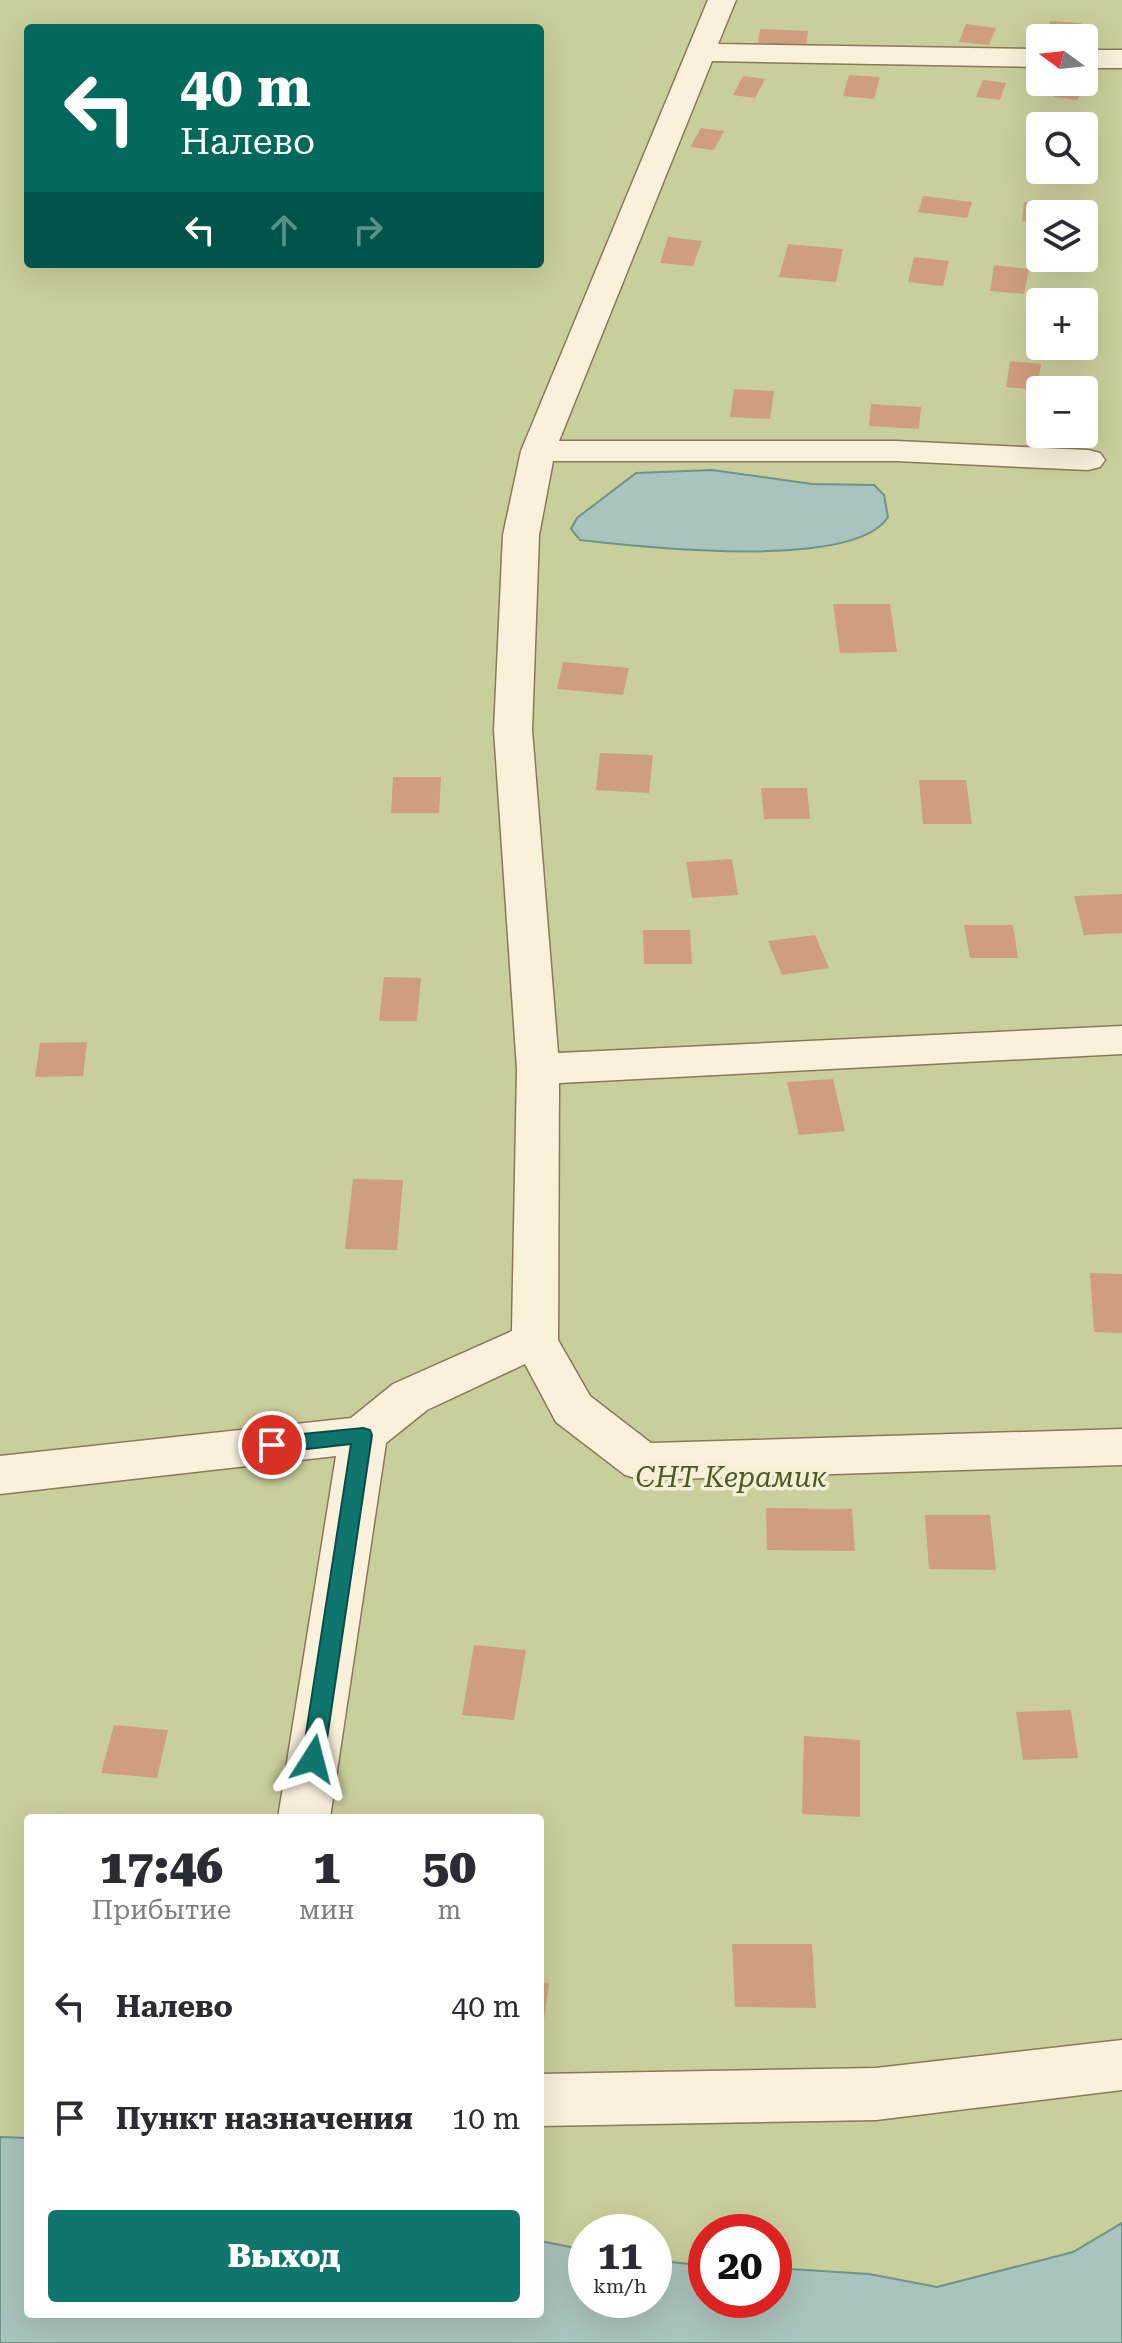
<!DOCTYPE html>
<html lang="ru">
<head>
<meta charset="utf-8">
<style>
  body { margin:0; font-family:"Roboto Serif",serif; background:#f2f2f3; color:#2b2b33; height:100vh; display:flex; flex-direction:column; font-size:30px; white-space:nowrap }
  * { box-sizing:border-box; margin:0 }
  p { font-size:26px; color:#7c7c81 }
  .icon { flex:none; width:44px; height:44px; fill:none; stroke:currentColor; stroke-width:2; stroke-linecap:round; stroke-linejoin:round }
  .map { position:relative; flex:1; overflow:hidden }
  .panel { position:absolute; left:24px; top:1814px; width:520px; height:504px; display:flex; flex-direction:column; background:#fff; border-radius:8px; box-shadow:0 8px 32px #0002 }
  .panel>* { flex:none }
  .guide { position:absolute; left:24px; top:24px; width:520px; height:244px; border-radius:8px; box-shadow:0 8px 32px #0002; background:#00695c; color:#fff; overflow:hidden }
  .needle { width:52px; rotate:285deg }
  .controls { position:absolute; left:1026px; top:24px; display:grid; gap:16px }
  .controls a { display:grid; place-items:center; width:72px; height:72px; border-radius:8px; background:#fff; box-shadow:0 8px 32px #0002; font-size:40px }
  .speed { position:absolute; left:568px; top:2214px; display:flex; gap:16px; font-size:40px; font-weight:700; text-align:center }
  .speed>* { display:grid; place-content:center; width:104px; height:104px; border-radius:50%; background:#fff; box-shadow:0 8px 32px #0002; line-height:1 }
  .speed small { font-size:20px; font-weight:400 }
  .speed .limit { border:12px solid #d22; background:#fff; color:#111 }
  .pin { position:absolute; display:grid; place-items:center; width:68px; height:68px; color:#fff; margin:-34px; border:4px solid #fff; border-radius:50%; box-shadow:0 2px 8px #0007 }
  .me { position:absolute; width:88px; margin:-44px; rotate:9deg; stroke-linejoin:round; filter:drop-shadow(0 0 6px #0008) }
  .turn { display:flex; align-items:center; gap:28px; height:168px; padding:0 24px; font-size:36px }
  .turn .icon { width:104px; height:104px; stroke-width:2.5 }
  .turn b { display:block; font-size:56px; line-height:68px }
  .lanes { display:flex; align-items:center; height:76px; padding:0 24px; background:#0003; justify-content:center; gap:40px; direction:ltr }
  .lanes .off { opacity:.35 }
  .eta { display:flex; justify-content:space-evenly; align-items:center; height:136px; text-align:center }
  .eta b { font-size:48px; font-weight:800; line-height:56px }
  .cta { display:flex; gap:16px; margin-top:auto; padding:16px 24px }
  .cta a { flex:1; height:92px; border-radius:8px; background:#0f766e; color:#fff; font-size:32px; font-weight:800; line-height:92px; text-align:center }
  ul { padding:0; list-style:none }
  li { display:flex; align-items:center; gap:24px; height:112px; padding:0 24px }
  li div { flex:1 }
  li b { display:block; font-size:30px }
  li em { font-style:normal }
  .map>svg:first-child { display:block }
</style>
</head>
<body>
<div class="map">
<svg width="1122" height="2343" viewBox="0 0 1122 2343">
  <rect width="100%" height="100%" fill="#f0e4c8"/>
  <path fill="#c9cf9b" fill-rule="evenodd" d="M0,0H1122V2223L1073,2252L937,2287L869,2274L774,2268V2232H706V2266L654,2260V2232H586V2250L540,2241V1818H28V2138L0,2137ZM28,28H540V264H28ZM1040,38H1084V82H1040ZM1040,126H1084V170H1040ZM1040,214H1084V258H1040ZM1040,302H1084V346H1040ZM1040,390H1084V434H1040Z"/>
  <g fill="#a9c4bc" stroke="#6f938a" stroke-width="2">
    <path d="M712,470L812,484L874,485L884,495L888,517C854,571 640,547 580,540L571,529L577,518L636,473Z"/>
    <path d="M0,2137L28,2138V2314H540V2241L586,2250V2300H654V2260L706,2266V2300H774V2268L869,2274L937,2287L1073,2252L1122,2223V2343H0Z"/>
  </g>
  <g fill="#cf9f7d">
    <path d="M1050,21L1081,23V38H1049Z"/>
    <path d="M966,24L996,28L989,45L959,42Z"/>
    <path d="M760,29L808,31L806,46L758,43Z"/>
    <path d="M849,75L880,77L874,99L843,96Z"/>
    <path d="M743,76L765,79L755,98L733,95Z"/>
    <path d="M983,80L1006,83L1000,100L976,97Z"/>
    <path d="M1059,82L1083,83L1078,100L1054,97Z"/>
    <path d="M701,128L724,131L714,150L690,147Z"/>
    <path d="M923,196L972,202L967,218L918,212Z"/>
    <path d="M1024,202L1054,205L1053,214H1040V222L1022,221Z"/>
    <path d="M668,237L702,241L693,266L660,263Z"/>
    <path d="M788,244L843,249L836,282L779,277Z"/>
    <path d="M914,257L949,261L943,286L908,282Z"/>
    <path d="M994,265L1029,269L1024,294L990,291Z"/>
    <path d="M1010,361L1041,364L1037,390L1006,387Z"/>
    <path d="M734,389L774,391L770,419L730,417Z"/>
    <path d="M871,404L921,407L919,429L869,426Z"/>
    <path d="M833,604H890L897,652L840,653Z"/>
    <path d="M563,662L629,668L623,695L557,689Z"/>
    <path d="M600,753L653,755L649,793L596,790Z"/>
    <path d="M393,777H441L439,813H391Z"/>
    <path d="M919,780H966L972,824H923Z"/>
    <path d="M761,788H807L810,819H764Z"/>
    <path d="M732,859L738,895L692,898L686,862Z"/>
    <path d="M1122,894V933L1084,935L1074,896Z"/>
    <path d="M964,925H1013L1018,958H970Z"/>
    <path d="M643,930H690L692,964H644Z"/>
    <path d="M815,935L829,968L782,975L768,941Z"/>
    <path d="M384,977L421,978L417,1021H379Z"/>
    <path d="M87,1042L83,1076L35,1077L40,1043Z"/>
    <path d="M833,1079L845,1131L799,1135L787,1082Z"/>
    <path d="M353,1179L403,1180L397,1250L345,1249Z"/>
    <path d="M1090,1273L1122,1274V1333L1094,1332Z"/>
    <path d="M766,1508L852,1509L855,1551L767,1550Z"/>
    <path d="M925,1515H990L996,1570L929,1569Z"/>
    <path d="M474,1645L526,1650L514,1720L462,1715Z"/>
    <path d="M1071,1710L1078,1758L1023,1760L1016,1712Z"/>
    <path d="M114,1725L168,1730L157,1778L101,1773Z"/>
    <path d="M804,1736L860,1740V1817L802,1814Z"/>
    <path d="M732,1944H812L816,2008L735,2007Z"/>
    <path d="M540,1982L549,1983L542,2034L540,2033Z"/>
  </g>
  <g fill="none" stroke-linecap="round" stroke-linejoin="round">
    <g stroke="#8d765c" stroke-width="3">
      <g id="minor">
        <path d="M708,0H736L718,44L1040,49V67L712,61L559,441H896L1088,450L1100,453L1105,460L1100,467L1088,470L896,461H553L539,535L532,730L558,1053L1122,1026V1054L559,1083L558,1340L590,1396L651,1443L1122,1429V1465L642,1480L625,1475L556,1422L525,1364L427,1410L386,1443L330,1818H278L336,1456L0,1494V1456L351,1418L393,1384L512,1331L517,1069L494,730L503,535L521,451Z"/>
        <rect x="1084" y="50" width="38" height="18"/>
        <path d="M1122,2040V2090L876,2120L540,2126V2074L876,2068Z"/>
      </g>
    </g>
    <use href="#minor" fill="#faf1dc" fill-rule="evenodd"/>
  </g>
  <path fill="#0f766e" stroke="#0a4d48" stroke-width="2" d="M363,1428L370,1430L372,1435L324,1759L321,1766L313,1768L305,1766L302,1759L351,1444L272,1453L265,1450L262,1445L265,1440L272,1437Z"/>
  <g text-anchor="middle" stroke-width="7" stroke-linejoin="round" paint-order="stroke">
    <g font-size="28" font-style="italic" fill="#4d5a26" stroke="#f7eed8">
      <text x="731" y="1487">СНТ Керамик</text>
    </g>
  </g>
</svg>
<div class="controls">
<a><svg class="needle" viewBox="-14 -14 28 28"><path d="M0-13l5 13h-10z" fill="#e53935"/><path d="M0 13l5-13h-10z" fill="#7c7c81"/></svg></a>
<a><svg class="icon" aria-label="search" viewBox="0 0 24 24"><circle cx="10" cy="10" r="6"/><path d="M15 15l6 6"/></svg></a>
<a><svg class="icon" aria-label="layers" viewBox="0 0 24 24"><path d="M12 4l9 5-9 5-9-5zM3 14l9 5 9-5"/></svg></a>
<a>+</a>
<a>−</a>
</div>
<div class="speed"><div>11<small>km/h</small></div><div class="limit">20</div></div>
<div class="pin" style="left:272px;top:1445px;background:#d93025"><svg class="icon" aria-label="arrive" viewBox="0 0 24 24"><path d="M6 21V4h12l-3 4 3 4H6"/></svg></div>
<svg class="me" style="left:313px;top:1759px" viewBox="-20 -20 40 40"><path d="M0-17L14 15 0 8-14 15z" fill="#0f766e" stroke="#fff" stroke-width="4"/></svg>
<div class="guide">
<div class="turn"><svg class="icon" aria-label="left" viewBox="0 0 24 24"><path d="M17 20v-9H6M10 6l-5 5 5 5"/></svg><div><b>40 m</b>Налево</div></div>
<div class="lanes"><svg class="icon" aria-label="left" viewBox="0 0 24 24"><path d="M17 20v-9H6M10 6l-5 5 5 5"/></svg><svg class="icon off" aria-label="ahead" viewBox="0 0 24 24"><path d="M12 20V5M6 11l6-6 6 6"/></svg><svg class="icon off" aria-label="right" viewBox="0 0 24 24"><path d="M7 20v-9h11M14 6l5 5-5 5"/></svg></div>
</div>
<section class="panel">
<div class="eta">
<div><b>17:46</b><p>Прибытие</p></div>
<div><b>1</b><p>мин</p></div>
<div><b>50</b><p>m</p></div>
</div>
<ul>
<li><svg class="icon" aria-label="left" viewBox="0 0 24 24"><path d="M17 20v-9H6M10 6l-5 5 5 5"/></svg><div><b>Налево</b></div><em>40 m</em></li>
<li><svg class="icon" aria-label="arrive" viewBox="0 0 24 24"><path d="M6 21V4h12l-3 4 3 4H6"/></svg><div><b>Пункт назначения</b></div><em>10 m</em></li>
</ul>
<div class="cta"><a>Выход</a></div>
</section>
</div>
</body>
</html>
